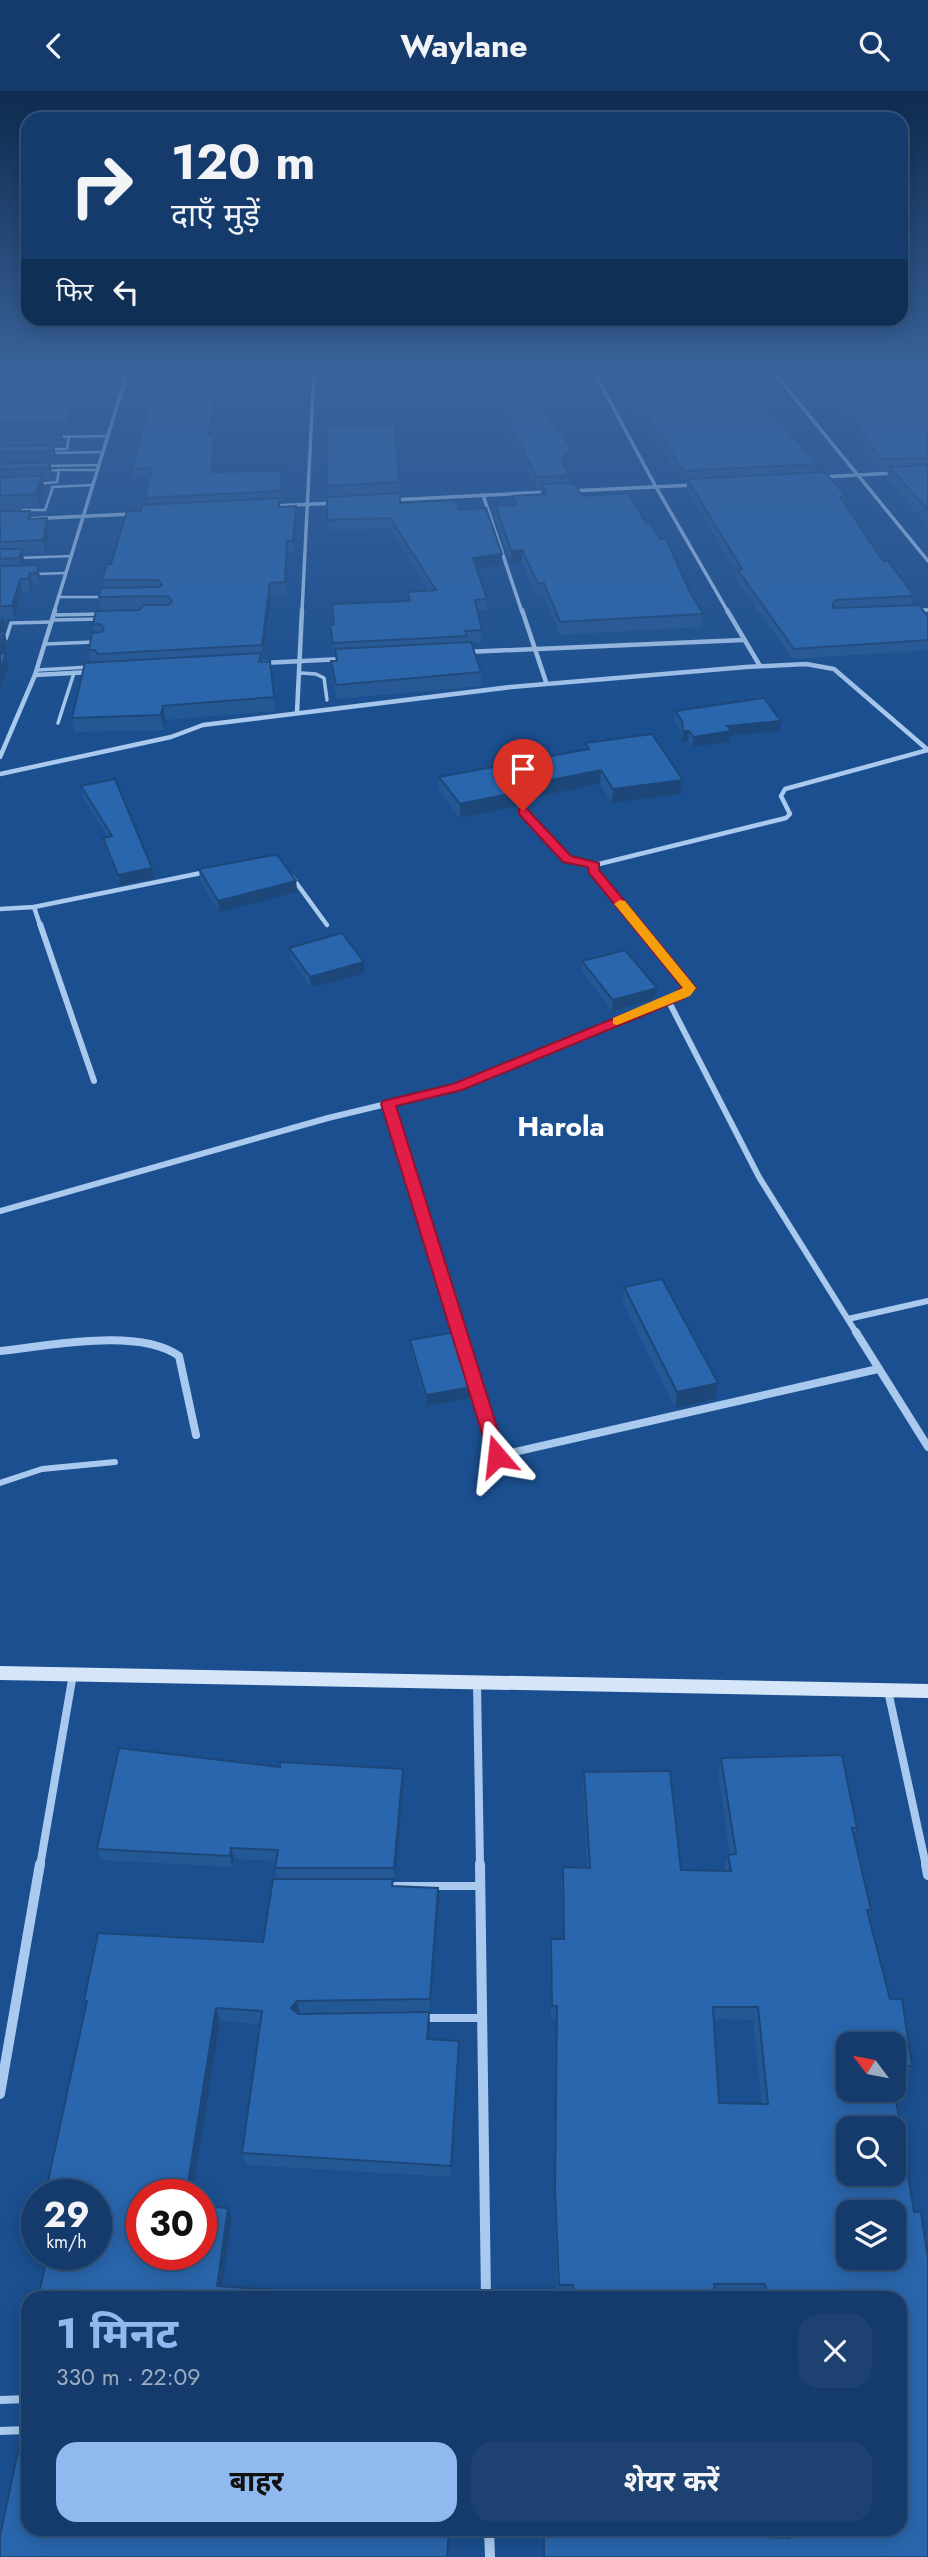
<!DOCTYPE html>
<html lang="hi">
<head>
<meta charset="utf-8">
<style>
  body { margin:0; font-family:Jost,"Noto Sans Devanagari",sans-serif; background:#1d4271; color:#f1f3f6; height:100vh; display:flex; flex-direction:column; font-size:26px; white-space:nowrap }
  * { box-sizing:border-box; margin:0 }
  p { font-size:23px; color:#9dadc1 }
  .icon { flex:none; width:38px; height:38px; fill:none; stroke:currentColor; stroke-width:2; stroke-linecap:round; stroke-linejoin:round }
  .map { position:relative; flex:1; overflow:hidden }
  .drawer { position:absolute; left:21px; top:2200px; width:886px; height:245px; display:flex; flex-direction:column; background:#143b6b; border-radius:21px; box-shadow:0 4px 18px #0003,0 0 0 2px #33557e }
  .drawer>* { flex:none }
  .hud { position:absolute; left:21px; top:21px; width:887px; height:214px; border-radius:21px; box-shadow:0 4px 18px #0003,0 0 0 2px #33557e; background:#143b6b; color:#f1f3f6; overflow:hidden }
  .needle { width:46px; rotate:302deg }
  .buttons { position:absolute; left:836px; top:1941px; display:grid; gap:14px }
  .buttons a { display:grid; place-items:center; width:70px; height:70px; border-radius:14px; background:#143b6b; box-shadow:0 4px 18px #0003,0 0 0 2px #33557e; font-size:35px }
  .speed { position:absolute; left:21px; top:2088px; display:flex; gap:14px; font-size:35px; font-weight:700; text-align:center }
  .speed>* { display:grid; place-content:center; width:91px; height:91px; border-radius:50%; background:#143b6b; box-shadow:0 4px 18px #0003,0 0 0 2px #33557e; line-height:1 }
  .speed small { font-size:18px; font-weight:400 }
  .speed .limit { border:10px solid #d22; background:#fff; color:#111 }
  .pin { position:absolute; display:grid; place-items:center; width:60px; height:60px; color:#fff; margin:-72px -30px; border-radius:50% 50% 50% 0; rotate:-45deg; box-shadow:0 0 7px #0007 }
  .pin .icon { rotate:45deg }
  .me { position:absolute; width:77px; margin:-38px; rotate:343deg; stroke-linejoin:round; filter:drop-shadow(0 0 5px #0008) }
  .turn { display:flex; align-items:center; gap:24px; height:147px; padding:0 35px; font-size:32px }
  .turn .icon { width:91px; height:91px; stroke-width:2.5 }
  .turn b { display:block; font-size:49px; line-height:60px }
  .then { display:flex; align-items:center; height:66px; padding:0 35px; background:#0003; gap:14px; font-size:26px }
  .round { display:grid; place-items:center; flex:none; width:74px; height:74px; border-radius:21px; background:#1d4271 }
  .head { display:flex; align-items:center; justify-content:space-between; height:119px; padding:0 35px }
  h1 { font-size:42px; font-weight:700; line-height:52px; color:#90b9f0 }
  .primary-button { display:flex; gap:14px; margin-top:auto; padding:14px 35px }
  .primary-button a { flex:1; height:80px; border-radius:21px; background:#90b9f0; color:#111; font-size:28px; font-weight:700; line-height:80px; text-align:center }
  .primary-button a+a { background:#1d4271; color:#f1f3f6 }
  header { display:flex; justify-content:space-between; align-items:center; height:91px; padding:0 35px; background:#143b6b; font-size:32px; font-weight:700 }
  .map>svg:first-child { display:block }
</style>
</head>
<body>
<header><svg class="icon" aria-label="back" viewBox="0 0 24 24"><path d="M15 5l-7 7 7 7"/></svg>Waylane<svg class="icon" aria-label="search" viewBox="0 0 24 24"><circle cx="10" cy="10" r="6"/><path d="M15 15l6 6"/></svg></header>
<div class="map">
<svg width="928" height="2466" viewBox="0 0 928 2466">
  <rect width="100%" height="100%" fill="#1b4f8f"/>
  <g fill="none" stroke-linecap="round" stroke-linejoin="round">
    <g stroke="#a9c9ee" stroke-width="2.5">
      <path d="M56,346L108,345"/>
      <path d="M51,358H67L69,346"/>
      <path d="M50,362L103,361"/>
      <path d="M45,375L99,374"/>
      <path d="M59,379H98"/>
      <path d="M38,393L57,391L59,379L44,380"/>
      <path d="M52,396L93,394"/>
      <path d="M16,419H45L53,396"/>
      <path d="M17,467L72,465"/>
      <path d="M35,483L66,482"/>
      <path d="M59,506H105"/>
      <path d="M915,519H928"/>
    </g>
    <g stroke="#a9c9ee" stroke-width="3.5">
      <path d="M915,519H928"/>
      <path d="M54,524L100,523"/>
      <path d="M52,529L102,528"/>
      <path d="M0,550L6,548L11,532L52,531"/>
      <path d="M45,553L94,551"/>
      <path d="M37,579L90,576"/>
      <path d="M301,582L316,583L324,587L327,609"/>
      <path d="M58,632L74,582"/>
    </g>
    <path stroke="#a9c9ee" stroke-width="6" d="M0,1392L42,1378L115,1371"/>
    <g stroke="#a9c9ee" stroke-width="8">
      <path d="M395,1795H479"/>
      <path d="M422,1927H482"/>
      <path d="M0,2309L28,2308"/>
      <path d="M0,2340L28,2339"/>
    </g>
    <g stroke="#a9c9ee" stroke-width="3.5">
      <path d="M593,279L656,396L728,521"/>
      <path d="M772,279L928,470"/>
      <path d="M822,386L894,382"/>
      <path d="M570,400L695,394"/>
      <path d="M483,404L522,521"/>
      <path d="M392,409L548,401"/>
      <path d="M273,415L335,412"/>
      <path d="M25,428L132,423"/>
      <path d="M54,521L128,279"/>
      <path d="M302,521L314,279"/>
    </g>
    <g stroke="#a9c9ee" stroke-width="4.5">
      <path d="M522,519L546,591"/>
      <path d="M727,519L760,575"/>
      <path d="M466,561L743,549"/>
      <path d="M263,572L342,568"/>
      <path d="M35,584L91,581"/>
      <path d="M297,621L302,519"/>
      <path d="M0,666L35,584L55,519"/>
      <path d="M0,683L171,646L203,634L511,596L746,576L806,573L834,578L928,659"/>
      <path d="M523,720L567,768L595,774"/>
      <path d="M292,786L327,834"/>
      <path d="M34,816L40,834"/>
      <path d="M0,818L34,816L206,781"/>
      <path d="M638,834L593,779L595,774L786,727L790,723L781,705L785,698L928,659"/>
    </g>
    <g stroke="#a9c9ee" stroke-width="6">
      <path d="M40,833L94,990"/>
      <path d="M637,833L689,897L685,902L668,909"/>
      <path d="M388,1013L459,1243"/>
      <path d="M0,1120L328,1027L457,996L668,909L759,1086L857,1243"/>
      <path d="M848,1228L928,1210"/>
    </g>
    <g stroke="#a9c9ee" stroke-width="8">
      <path d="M459,1241L497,1365L878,1278"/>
      <path d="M856,1241L928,1356"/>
      <path d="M0,1260C49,1255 138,1236 179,1265L196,1344"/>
      <path d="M477,1592L480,1775"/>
      <path d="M888,1600L926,1775"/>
      <path d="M40,1775L73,1583"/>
    </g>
    <g stroke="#a9c9ee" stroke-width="10">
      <path d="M480,1773L486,2207"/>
      <path d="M926,1773L928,1784"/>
      <path d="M0,2003L40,1773"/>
      <path d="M489,2438L490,2466"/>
    </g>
    <path fill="#d6e6fa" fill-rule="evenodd" d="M0,1575L928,1593V1607L0,1589Z"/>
  </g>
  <g fill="#245895" fill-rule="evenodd">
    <path d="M0,279H103L92,315H75L69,342H62L63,350L61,354L0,355Z"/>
    <path d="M158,279H293L291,305H218L211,345H214L215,355L213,381L282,380L283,390L281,410H280V416L297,427L294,462H288L286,504H271L263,567H261V571L270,570L275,620L165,629L164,639L74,641L72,627L91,571L89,559L95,542L93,533L140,518L101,519L99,506L104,497L102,489L111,473L141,420L146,414L145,407L150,387H133L132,378Z"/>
    <path d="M483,279H541L552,294V304H535L571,368L564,376L569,385V392L582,405L646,433L703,523L702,536L560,544L544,505L537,506L522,471L511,473L495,427L496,415L513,414V405L541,403V397H537L507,341V332L487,295L488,286Z"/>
    <path d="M615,279H743L751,290L750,296L817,373L816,382L846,405L845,412L883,470L913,503L911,514L928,526V559L793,568L736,488L737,482L687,398V389H682L647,334L638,335L621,306L622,297H627Z"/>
    <path d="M797,279H928V442L926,439L927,433L887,388L888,379H879L840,325L828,312H822Z"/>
    <path d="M54,354L56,366L55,371L50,372L52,383L51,389H43L44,397L38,415L22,416V420L49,439L45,462H23L24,470L23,475L38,474L40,487L39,494H33L31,501H22L14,528H3L5,536L4,539L7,552L5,562H6L9,575L0,600V355Z"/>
    <path d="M399,391L400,412L459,419L502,474L477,477L487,508V519L477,520L482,539L481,551H471L481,581V595L337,608L332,585L331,570H336L335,563H334L331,545L330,534H334L332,513L409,510L408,501L429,500L390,437L328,440L327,395Z"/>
    <path d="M675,620L781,630L779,640L730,645V651L692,656L688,650H682L681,640L674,630Z"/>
    <path d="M585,652L683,689L681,703L612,712L600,693L524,708L523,714L460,727L439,700V686L585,659Z"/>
    <path d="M81,695L154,788L120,794L105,757L103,747L108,746L83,706Z"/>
    <path d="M199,778L296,790L297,801L219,821L200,789Z"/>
    <path d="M289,857L364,871L365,882L311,897L290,867Z"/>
    <path d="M582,870L657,897L655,908L612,920L582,880Z"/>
    <path d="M624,1196L715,1308L675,1317L623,1212Z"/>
    <path d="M410,1249L472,1307L427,1315L411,1260Z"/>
    <path d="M842,1664L857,1737L854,1745L871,1819L869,1825L890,1908H902L912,1975L906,1987H894V1953H849V1998H894V1997L914,2121H921L928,2168V2466H543L544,2438H721V2444L782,2446L781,2438H900V2207H761V2202H715V2207H572V2203H557L554,2109L556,1927H551L549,1861L551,1848H563L561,1790L563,1776L587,1777L583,1695L584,1681L670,1680L681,1779L725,1780L724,1778L728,1764H730L718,1682L721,1667ZM714,1928L753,1929L762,2013L719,2012ZM849,2037H894V2082H849ZM849,2121H894V2166H849Z"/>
    <path d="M280,1676L404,1690L395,1788H393V1795L439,1811L430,1921L300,1923L429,1921L428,1948L459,1963L451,2086L246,2074L242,2062L260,1933L220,1930L142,2104L232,2128L222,2195L38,2207L60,2102L55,2101L48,2090L86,1915L84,1910L263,1851L277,1788L275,1777L276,1770L234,1768L232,1776L101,1769L97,1758Z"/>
  </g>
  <g fill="#1d4779">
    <path d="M98,279H103L92,315L90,304Z"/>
    <path d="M292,279H293L291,305L290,295Z"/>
    <path d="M218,296V305L209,355L208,345Z"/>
    <path d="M73,304L75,315L69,342L67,330Z"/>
    <path d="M61,338L63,350L61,354L59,343Z"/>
    <path d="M214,345L215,355L213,391L212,381Z"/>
    <path d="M54,354L56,366L55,371L53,360Z"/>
    <path d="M571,357V368L561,380V370Z"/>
    <path d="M50,371L52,383L51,389L49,377Z"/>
    <path d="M282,380L283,390L281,410L280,400Z"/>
    <path d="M42,385L44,397L38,415L36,403Z"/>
    <path d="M296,415L297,427L294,462L293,450Z"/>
    <path d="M47,427L49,439L45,462L43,449Z"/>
    <path d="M287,450L288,462L286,504L285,491Z"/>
    <path d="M22,458L24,470L21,479L19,467Z"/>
    <path d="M522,459V471L511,473V460Z"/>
    <path d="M502,463V474L473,477V467Z"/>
    <path d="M38,474L40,487L39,494L37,482Z"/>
    <path d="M30,482L33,494L31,501L28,488Z"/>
    <path d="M20,488L22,501L14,528L12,515Z"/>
    <path d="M270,492L271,504L263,567L262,554Z"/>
    <path d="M2,524L5,536L2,545L0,547V531Z"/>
    <path d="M4,539L7,552L3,572L6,562L9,575L0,600V558Z"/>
    <path d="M163,615L165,629L164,639L161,624Z"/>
    <path d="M781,630L779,640L730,645V651L692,656L694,646L727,635Z"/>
    <path d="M683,640H689L688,650H682Z"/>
    <path d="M601,679L600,693L524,708L523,714L460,727V713L520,695Z"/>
    <path d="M683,689L681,703L612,712L613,698Z"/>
    <path d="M152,777L154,788L120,794L118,784Z"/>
    <path d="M296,790L297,801L219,821L218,810Z"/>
    <path d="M364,871L365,882L311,897L310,886Z"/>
    <path d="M657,897L655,908L612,920L613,909Z"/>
    <path d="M718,1292L715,1308L675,1317L677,1301Z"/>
    <path d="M472,1296V1307L427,1315L426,1304Z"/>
    <path d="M403,1678L404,1690L395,1788L394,1777Z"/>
    <path d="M231,1757L234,1768L232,1776L230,1765Z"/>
    <path d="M438,1797L439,1811L430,1921V1908Z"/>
    <path d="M297,1910L300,1922L294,1930L291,1917Z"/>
    <path d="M216,1917L220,1930L192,2104H186Z"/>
    <path d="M429,1921L430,1934L428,1961L427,1948Z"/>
    <path d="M459,1950V1963L451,2086V2075Z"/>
    <path d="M228,2117L232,2128L221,2204L217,2195Z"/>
  </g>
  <g fill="#2a66ad" stroke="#1d4779" stroke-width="2" fill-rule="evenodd">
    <path d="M0,279H98L90,304H73L67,330L0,332Z"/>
    <path d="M158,279H292L290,295L218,296L208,345H214L212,381L282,380L280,400L145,407L152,377L132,378Z"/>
    <path d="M489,279H541L552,294L528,295L571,357L561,370L569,385L537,386L507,330H511L488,285H493Z"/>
    <path d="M621,279H743L751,290H745L817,373L683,380L648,325L639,326L622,297L633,296Z"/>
    <path d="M806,279H928V367L881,368L842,314L829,301H823Z"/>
    <path d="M395,333L399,391L327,395V335Z"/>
    <path d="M61,338L59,343L0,344V339Z"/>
    <path d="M54,354L53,360L0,361V355Z"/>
    <path d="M50,371L49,377L0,378V373Z"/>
    <path d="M928,374V419L889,376Z"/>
    <path d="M825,381L846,405L840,406L883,470H888L913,503L912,505L836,509L833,512V517L919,514L928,526V549L794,558L737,478H742L687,388Z"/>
    <path d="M42,385L36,403L0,405V386Z"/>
    <path d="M574,392L582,405L629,402L646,433L651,432L660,448H666L689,499L703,523L560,531L544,492L538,493L522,459L511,460L496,415L517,414L513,405L547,403L542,393Z"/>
    <path d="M400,402V412L456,409L459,419L486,417L502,463L473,467L487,508L475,509L482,539L465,540L467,545L333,552L330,534L334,533L332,513L410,510L408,501L436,499L390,427L327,429V406Z"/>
    <path d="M279,407V416L296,415L293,450H287L285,491L270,492L262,554L98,563L95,559H89L92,542L102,541L104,538L101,533H93L96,520L139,519L143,514H168L172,511L168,505L99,506L101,497L158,496L162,494L158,489H102L107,473H111L127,420H141L142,414Z"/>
    <path d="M0,420H30L28,428L47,427L43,449L0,451Z"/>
    <path d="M0,458H22L19,467L0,468Z"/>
    <path d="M38,474L37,482H30L28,488H20L12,515H0V475Z"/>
    <path d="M4,539L0,558V541Z"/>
    <path d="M471,551L481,581L336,594L331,570H337L335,558Z"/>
    <path d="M0,562H6L0,579Z"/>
    <path d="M261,562L259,571L270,570L274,606L163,615L161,624L72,627L85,572Z"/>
    <path d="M764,607L781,630L727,635L731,640L694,646L689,640H683L682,630L675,620Z"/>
    <path d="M652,643L683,689L613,698L601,679L520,695L524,700L460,713L439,686L589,658L585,652Z"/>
    <path d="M115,688L152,777L118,784L103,747L112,745L81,695Z"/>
    <path d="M273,764L278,765L296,790L218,810L199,778Z"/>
    <path d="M342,842L364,871L310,886L289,857Z"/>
    <path d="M625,859L657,897L613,909L582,870Z"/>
    <path d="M662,1188L718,1292L677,1301L624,1196Z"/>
    <path d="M456,1241L472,1296L426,1304L410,1249Z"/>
    <path d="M119,1657L280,1676V1671L403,1678L394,1777H275L278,1759L231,1757L230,1765L97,1758Z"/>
    <path d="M842,1664L857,1737H852L871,1819H867L890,1908H902L912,1975H894V1953H849V1998H894V1997L914,2121H921L928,2168V2466H544V2438H721V2444L789,2447L788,2438H900V2207H774V2205H767L765,2193H714L715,2207H574L573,2194H559L555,2099L557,1915H552L551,1848H564L563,1776L590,1777L584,1681L670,1680L681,1779L731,1780L728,1764L736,1763L721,1667ZM713,1916H758L768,2013L719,2012ZM849,2037H894V2082H849ZM849,2121H894V2166H849Z"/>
    <path d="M273,1788H393L392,1795L438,1797L430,1908L297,1910L291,1917L298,1923L429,1921L427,1948L459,1950L451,2075L242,2062L262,1920L216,1917L186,2104H142V2163H201V2115L228,2117L217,2195L405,2207H38L48,2163H96V2104H60L63,2091L48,2090L87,1910H84L98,1842L263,1851Z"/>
    <path d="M26,2333H28V2438H449L447,2466H0V2445L23,2337Z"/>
  </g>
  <linearGradient id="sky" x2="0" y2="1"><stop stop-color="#0f2b4f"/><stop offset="0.45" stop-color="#39639b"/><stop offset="1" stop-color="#39639b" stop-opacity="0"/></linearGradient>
  <rect width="928" height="624" fill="url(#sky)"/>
  <path fill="#e11d48" stroke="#92132f" stroke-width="2" d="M519,718H527L571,765L599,772V779L696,897L683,908L462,999L396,1015L506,1365L503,1369H491L489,1365L381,1013L383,1010L453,993L674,903L682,896L589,782L588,776L563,771L519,723Z"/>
  <path fill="#f59e0b" d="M620,809L625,810L696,897L690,905L617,934L613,933V927L683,897L616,815L614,813Z"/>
  <g text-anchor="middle" stroke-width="7" stroke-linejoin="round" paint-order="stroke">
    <g font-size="28" font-weight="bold" fill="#fff" stroke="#1b4f8f">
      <text x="561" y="1045">Harola</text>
    </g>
  </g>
</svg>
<div class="buttons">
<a><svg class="needle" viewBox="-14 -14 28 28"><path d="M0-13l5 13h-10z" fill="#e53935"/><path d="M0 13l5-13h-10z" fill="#9dadc1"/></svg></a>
<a><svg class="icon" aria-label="search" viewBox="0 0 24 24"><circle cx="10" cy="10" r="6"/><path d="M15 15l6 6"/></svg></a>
<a><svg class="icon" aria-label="layers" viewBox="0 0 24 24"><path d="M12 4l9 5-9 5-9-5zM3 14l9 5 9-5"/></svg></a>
</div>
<div class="speed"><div>29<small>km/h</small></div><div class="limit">30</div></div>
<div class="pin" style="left:523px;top:720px;background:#d93025"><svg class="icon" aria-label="arrive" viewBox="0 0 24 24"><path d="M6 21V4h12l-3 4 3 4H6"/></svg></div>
<svg class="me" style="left:497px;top:1365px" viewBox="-20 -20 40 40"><path d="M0-17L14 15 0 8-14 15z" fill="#e11d48" stroke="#fff" stroke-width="4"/></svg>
<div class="hud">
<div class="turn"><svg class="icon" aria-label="right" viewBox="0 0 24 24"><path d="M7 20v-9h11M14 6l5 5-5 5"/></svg><div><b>120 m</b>दाएँ मुड़ें</div></div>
<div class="then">फिर<svg class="icon" aria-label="left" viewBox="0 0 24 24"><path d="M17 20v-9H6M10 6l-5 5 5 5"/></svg></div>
</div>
<section class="drawer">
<div class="head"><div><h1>1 मिनट</h1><p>330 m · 22:09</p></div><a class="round"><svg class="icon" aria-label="close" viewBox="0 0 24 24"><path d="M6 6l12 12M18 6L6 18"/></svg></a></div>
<div class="primary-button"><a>बाहर</a><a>शेयर करें</a></div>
</section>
</div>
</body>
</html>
